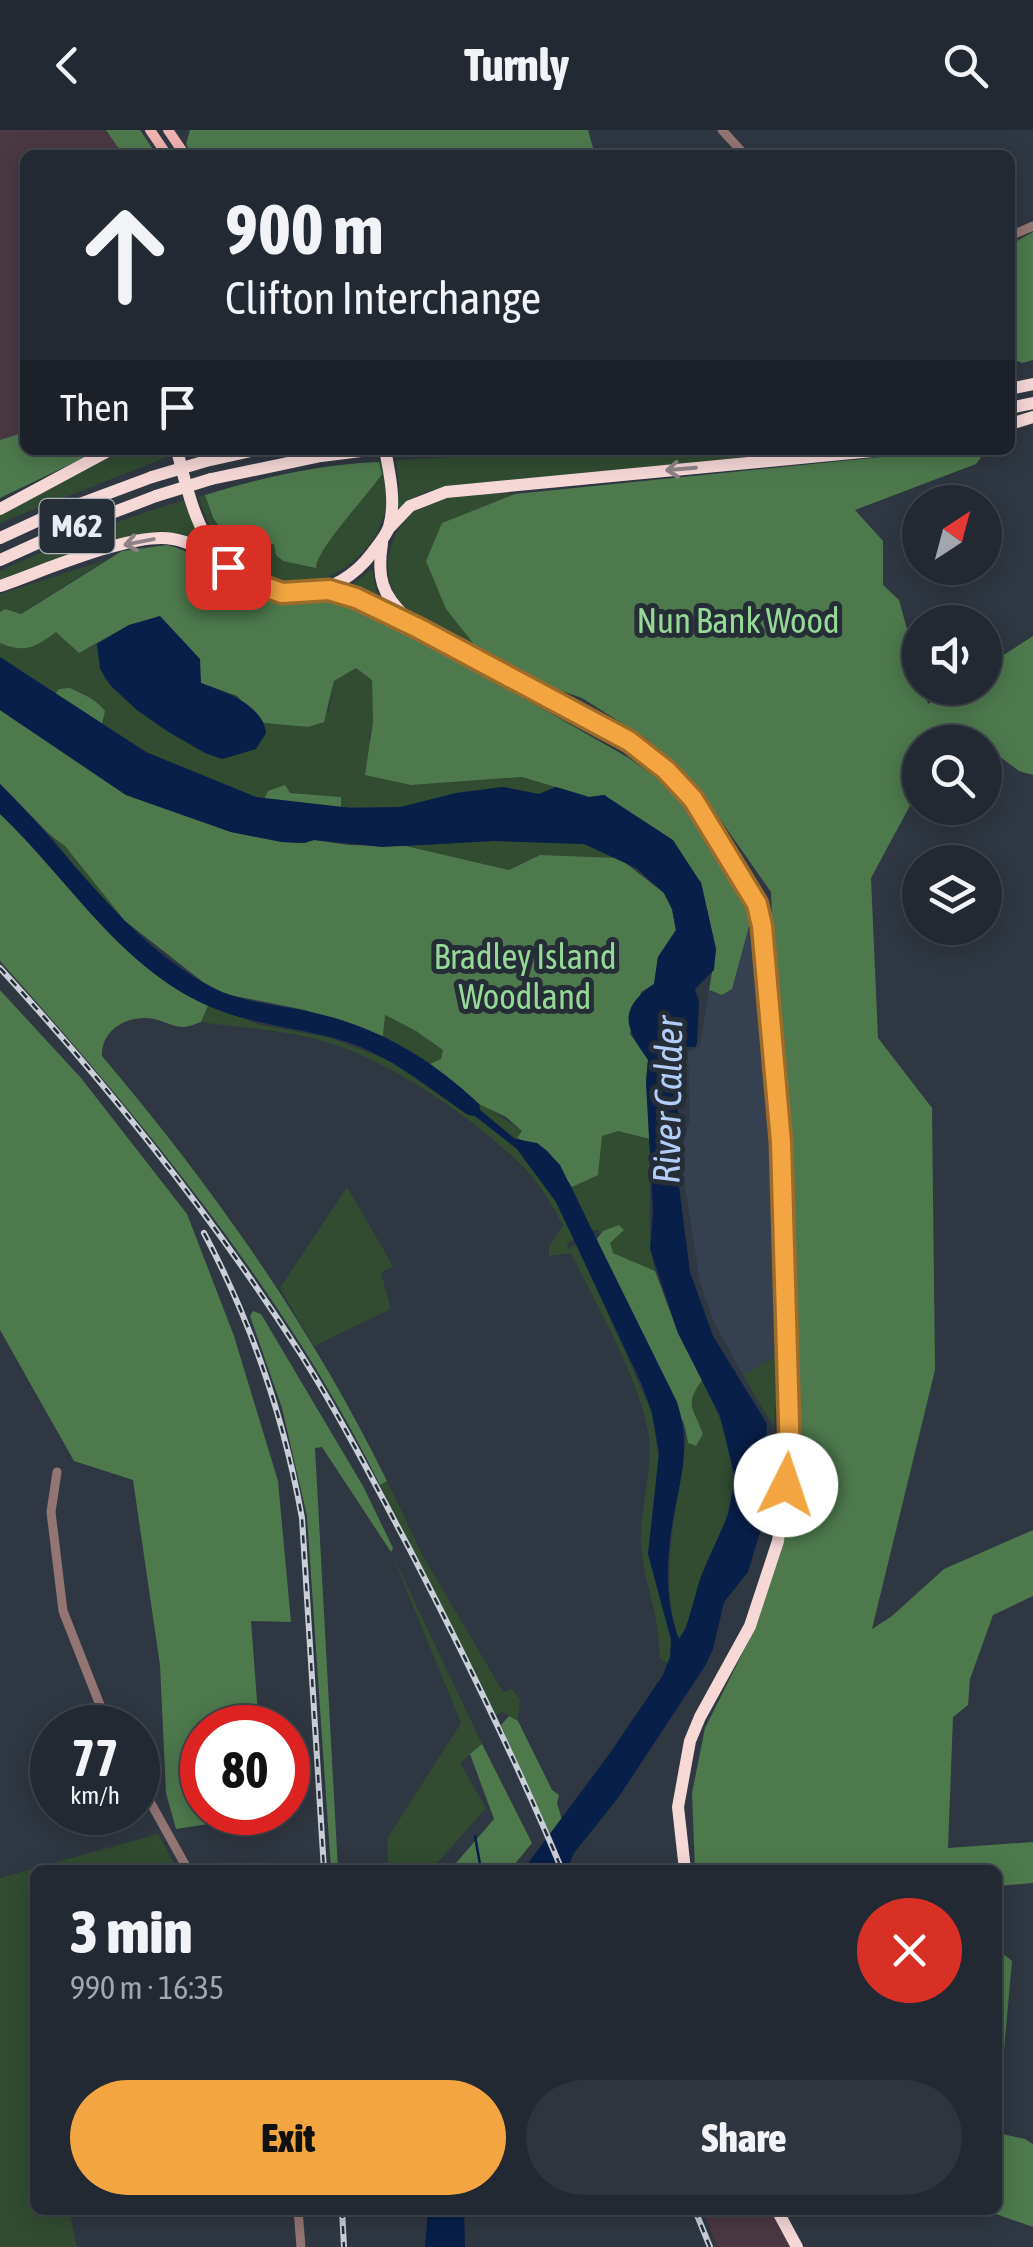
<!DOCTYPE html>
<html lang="en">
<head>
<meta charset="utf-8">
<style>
  body { margin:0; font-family:"Asap Condensed",sans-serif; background:#2f353e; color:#f1f3f6; height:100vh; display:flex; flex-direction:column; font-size:38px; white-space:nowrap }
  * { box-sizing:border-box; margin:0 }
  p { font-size:32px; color:#a3a6ac }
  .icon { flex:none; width:55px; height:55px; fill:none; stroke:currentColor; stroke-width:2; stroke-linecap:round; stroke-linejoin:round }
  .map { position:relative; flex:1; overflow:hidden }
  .drawer { position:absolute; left:30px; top:1735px; width:972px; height:350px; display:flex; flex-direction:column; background:#232932; border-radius:15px; box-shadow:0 5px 25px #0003,0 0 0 2px #40454d }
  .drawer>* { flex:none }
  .top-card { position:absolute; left:20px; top:20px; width:995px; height:305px; border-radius:15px; box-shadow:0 5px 25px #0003,0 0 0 2px #40454d; background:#232932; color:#f1f3f6; overflow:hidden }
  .needle { width:65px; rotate:36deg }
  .tools { position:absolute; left:902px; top:355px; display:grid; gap:20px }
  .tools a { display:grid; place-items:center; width:100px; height:100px; border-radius:50%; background:#232932; box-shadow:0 5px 25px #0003,0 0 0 2px #40454d; font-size:50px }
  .speed { position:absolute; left:30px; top:1575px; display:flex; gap:20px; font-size:50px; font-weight:700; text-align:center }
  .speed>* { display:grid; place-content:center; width:130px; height:130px; border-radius:50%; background:#232932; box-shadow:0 5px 25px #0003,0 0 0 2px #40454d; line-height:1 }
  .speed small { font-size:25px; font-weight:400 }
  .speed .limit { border:15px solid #d22; background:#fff; color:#111 }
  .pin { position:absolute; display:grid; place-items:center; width:85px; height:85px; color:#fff; margin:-42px; border-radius:20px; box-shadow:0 5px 15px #0006 }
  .me { position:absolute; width:110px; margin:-55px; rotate:4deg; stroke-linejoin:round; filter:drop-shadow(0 0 8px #0008) }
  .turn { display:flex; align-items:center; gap:35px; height:210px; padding:0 40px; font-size:45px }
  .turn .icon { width:130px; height:130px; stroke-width:2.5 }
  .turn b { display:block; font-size:70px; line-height:85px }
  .then { display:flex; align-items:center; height:95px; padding:0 40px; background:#0003; gap:20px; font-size:38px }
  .round { display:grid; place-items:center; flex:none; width:105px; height:105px; border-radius:52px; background:#2f353e }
  .headline { display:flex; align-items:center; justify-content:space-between; height:170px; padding:0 40px }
  h1 { font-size:60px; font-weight:800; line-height:75px }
  .primary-button { display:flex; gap:20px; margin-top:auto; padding:20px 40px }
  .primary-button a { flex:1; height:115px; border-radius:60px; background:#f2a541; color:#111; font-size:40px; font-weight:800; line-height:115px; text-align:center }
  .primary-button a+a { background:#2f353e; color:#f1f3f6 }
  header { display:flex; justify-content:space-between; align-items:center; height:130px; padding:0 40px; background:#232932; font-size:45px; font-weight:800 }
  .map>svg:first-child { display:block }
</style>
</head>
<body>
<header><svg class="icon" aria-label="back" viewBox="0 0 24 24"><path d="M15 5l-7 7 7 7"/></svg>Turnly<svg class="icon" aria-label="search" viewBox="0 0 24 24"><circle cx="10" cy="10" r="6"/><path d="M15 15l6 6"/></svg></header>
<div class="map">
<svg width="1033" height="2117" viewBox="0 0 1033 2117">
  <rect width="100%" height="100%" fill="#2f3742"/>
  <path fill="#354150" d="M752,787L774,999L779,1225L743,1245L714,1192L700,1152L680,1025L690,988L688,923L700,915L709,860L715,864L732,859Z"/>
  <g fill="#4a3842">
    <path d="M0,0H106L123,25H25V302L0,310Z"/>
    <path d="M703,2080H771L790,2117H717Z"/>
  </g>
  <g fill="#314c31">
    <path d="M124,320H171L172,325L0,393V385Z"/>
    <path d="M575,320H833L457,355L425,362L397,380L399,354L396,330Z"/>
    <path d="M384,331C385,346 389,363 386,377C371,445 292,477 237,433C216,416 207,390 198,367L205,365L212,388L229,410L241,411L250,416L275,414L283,431L316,437C316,421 369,364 382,344L379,332Z"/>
    <path d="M477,363L515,364L442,393L446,479L480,522C454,508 420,497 401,474C377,444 389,400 417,379C434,367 457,366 477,363Z"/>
    <path d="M186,370L204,413L182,404L158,401L0,449V441C61,413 121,388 186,370Z"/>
    <path d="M106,430L20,484L5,479L0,482V464Z"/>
    <path d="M372,439L376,460L385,477L346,459Z"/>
    <path d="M56,501L79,522L97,514L104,548L136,580L222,629L256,619L264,593L308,597L329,581L334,551L356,538L372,549L373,591L369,608L411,655L522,647L556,657L539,664L503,657L456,663L401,677H341V667L268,661L264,669L256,667L160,630L102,595L105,589C93,569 84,557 59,559L54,565L0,527V513C23,523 38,517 56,501Z"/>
    <path d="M49,704L65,716L125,791L101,769Z"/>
    <path d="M494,711L584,714L619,728L540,725L509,740L406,716Z"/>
    <path d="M208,876L261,895L331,908L390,931L468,985L475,986L517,1019L556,1072L575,1110L567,1113L568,1119L577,1114L652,1283L660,1337L648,1424L673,1518L668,1533L659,1528C661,1487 644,1454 641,1416C639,1380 653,1344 649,1308C643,1255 595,1173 571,1123L549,1126V1117L563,1095C554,1079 545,1063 534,1049C491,998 387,928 323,911C284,900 241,898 201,892Z"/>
    <path d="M384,885L416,901L443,920L442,929L430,934L383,906Z"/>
    <path d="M480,973L523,1001L515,1010L480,980Z"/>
    <path d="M618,1001L650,1009C652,1051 646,1101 655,1141L613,1123L603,1101L600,1104L597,1099L592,1101L572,1057L597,1045L601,1006Z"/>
    <path d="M347,1057L393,1136L381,1143L391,1179L314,1216L280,1158Z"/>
    <path d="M779,1225L774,1298L743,1245Z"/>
    <path d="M702,1250C723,1292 743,1339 727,1385C721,1405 709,1423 702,1443C694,1465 692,1491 678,1510C657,1440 679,1378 686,1307L688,1313L696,1316L703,1304C693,1276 684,1277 702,1250Z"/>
    <path d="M387,1351L423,1426L503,1562L512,1559L520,1569L518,1591L502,1582L496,1585L380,1355Z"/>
    <path d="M391,1422L482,1614L460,1633L486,1678L431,1740H388L387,1709L461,1593Z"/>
    <path d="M158,1704L178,1740H35V2080H69L77,2117H0V1748Z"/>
  </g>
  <g fill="#4e794d">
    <path d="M106,0H140L157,25H123Z"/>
    <path d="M190,0H588L595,25H192L186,14Z"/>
    <path d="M1033,102V230L1022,233L1010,228V115Z"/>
    <path d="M25,302V320H100L0,368V310Z"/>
    <path d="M951,320H977L981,327L976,334L855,380L883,411V455L899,470L920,546V558H923L928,574L954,558H985V537L1033,506V645L1019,641L985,616V612H920V657L871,748L878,908L932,978L935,1240L872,1499L892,1486L944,1439L1033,1400V1466L993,1485L970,1549L968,1575L953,1587L948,1718L1033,1712V1753L998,1756V1740H695L692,1663L705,1598L758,1492L787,1388L794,1316L771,762L693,651L647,609L582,568L516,545L480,522L446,479L426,431L442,393L515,364Z"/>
    <path d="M379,332L382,344C368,365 316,420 316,438L283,431L276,425L274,414L250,416L241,411L229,410L213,388L205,365C261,348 320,334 379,332Z"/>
    <path d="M167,415C209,425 237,460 278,472C301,478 328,467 356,474L482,540L513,562L629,628L680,665L703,694L749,770L753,782L732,859L722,865L709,860L716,819L701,752L605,665L589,667L522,647L411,655L365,645L373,591L372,550L356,538L334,551L324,592L308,597L264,593L237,566L201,553L159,489L129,495L79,523L56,502C36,517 25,524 0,513V482L5,479L21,484L122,421Z"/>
    <path d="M70,558C85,565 94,568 105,581L102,595L54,565L59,559Z"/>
    <path d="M0,580L126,665L231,702L282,712L304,713L314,710L349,715L406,716L509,740L540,725L619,728L664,763L672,779L676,800L658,827L654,854L641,862L630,904L648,929L646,952L650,1009L618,1001L602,1006L598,1045L572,1057L546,1020L517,1008L522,1001L506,987L479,974L430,934L441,929L443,920L416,901L385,885L383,906L305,880L225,864L203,852L125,791L65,716L49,704L0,654Z"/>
    <path d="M285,655L290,663L341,667V677L264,669L268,661Z"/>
    <path d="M0,684C68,749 119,835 208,876L201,892C195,894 190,896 185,897C175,898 164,891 154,889C129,884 101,899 102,926C213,1057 311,1196 387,1351L380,1355C285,1162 142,990 0,831Z"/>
    <path d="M0,860L81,948L187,1084L234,1206L278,1351L291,1492L251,1491L259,1597L202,1598V1682L265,1685L176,1699L166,1663L160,1535L133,1350L74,1331L0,1200Z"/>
    <path d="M619,1095L624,1100L610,1113L613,1123L655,1141L678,1203L702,1250C684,1277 693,1276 703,1304L696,1316L688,1313L684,1294L596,1110L603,1101Z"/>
    <path d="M253,1181L261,1184L363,1356L393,1418L391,1422L322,1317L315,1318L338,1740H331L307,1386L282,1278L250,1186Z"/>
    <path d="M509,1586L518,1591L552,1660L559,1665L557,1673L562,1690L550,1704L501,1595Z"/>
    <path d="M482,1614L532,1713L510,1740H450L494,1689L470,1624Z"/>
    <path d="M998,1820L1012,1831L998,1986Z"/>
    <path d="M998,2003L1025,2009L1033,2014V2097L984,2080H998Z"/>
  </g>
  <g fill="#081f49">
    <path d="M160,486L200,529L201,553C224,562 263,574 266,603L256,619L222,629L205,623L167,601L137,580L111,556L100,539L97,514L129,495Z"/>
    <path d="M0,527L146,622L256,667L351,678L401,677L456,663L503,657L539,664L556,657L589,667L604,665L673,710L701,753L716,819L714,840L695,859L699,872L697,913L695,917H683C675,940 670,960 679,984L684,987L675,1025L690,1142L713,1206L767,1294L760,1402L748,1442L724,1472L713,1519L705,1536L618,1668L574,1723L567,1740H523L610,1623L663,1545L670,1527L671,1509L648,1424L659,1323L652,1283L642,1255L556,1072L517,1019L475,986L468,985C428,957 391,926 344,911C295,896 245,895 198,871C114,829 66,746 0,684V654C70,722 122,808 209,856C239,872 273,874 306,881C372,894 430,927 479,974L480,980L515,1009L537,1013L546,1020L560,1035L677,1272C693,1322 678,1353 671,1402C666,1439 666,1474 679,1509L686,1498L700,1449L728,1385L735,1348L720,1286L678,1203L650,1119L653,1082L646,952L648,930C625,897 617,880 654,854L658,827L676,800L672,779L664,763L636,738L584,714L494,711L382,717L314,710L304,713L282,712L231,702L126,665L0,580Z"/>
    <path d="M428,2080H464L465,2117H425Z"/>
  </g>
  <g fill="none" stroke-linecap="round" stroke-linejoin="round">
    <path stroke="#081f49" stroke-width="2.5" d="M475,1706L481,1740"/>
    <g stroke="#937574" stroke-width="9">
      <path d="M722,0L745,25"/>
      <path d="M1010,106L1033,96"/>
      <path d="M57,1342L51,1382L63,1481L109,1598"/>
      <path d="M138,1650L188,1740"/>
      <path d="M298,2080L301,2117"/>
    </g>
    <g stroke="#efb3b1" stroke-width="10">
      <path d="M150,0L167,25"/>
      <path d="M168,0L185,25"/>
    </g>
    <g stroke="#f6d8d7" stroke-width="12">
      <path d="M1010,259L1033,254"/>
      <path d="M1010,278L1033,273"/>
      <path d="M1010,294L1033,287"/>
      <path d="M177,320C187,360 198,410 230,438C275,478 338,469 372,423C378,415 386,406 389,397C396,373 390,344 385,320"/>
      <path d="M206,331L255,320"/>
      <path d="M211,349L321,326L369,320"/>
      <path d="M0,379L110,320"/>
      <path d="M389,398L410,376L446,362L883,320"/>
      <path d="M0,408L50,385L152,347"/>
      <path d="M382,413C377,446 381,465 407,488"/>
      <path d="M0,430L62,402L156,366"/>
      <path d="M0,456C41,442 133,401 173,409C192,412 206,423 222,433"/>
      <path d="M329,460L420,499L612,601L645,622L693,669L757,774L781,1013L790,1327L778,1411L750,1496L700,1587L690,1611L678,1677L685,1740"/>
      <path d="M777,2080L797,2117"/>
    </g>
    <g stroke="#cacfd7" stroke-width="6">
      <g id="rail">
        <path d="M0,838C111,959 214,1088 302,1226C341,1288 375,1354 409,1418C464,1524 516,1630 562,1740"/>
        <path d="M204,1103C252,1193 284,1288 302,1388L324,1740"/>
        <path d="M342,2080L344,2117"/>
        <path d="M695,2080L710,2117"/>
      </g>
    </g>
    <use href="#rail" stroke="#252d37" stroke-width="2.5" stroke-dasharray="8" stroke-linecap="butt"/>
    <g stroke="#f6d8d7" stroke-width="12">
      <path d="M152,347L206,331"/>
      <path d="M156,366L211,349"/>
    </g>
  </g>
  <defs><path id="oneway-shaft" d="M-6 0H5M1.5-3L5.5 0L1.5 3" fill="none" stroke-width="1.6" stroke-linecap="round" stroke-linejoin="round" transform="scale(2.5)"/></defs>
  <g stroke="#8e8287">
    <use href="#oneway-shaft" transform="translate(681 339) rotate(175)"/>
    <use href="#oneway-shaft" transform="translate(139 412) rotate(169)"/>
  </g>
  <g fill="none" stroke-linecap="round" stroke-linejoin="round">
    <g stroke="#9d6b2a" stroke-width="25">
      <path id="route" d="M228,437L249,451L282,463L329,460L356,468L420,499L629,611L666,640L693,669L757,774L762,796L781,1012L790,1328L786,1355"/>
    </g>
    <use href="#route" stroke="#f2a541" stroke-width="18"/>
  </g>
  <g text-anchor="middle" stroke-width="10" stroke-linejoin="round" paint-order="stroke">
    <rect fill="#252d37" stroke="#aeb3bb" stroke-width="2.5" x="39.5" y="369" width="75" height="54" rx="8"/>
    <g font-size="32" font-weight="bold" fill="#e8edf4">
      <text x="77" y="407">M62</text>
    </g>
    <g font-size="35" fill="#96d896" stroke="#252d37">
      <text x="738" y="503">Nun Bank Wood</text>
      <text x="525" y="839">Bradley Island<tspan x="525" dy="40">Woodland</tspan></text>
    </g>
    <g font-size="38" font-style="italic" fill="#b3cdf9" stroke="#252d37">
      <text transform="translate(668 970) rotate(-89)" y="13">River Calder</text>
    </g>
  </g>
</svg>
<div class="tools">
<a><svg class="needle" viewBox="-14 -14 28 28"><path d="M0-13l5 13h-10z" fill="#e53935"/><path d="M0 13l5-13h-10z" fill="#a3a6ac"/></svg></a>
<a><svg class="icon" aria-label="sound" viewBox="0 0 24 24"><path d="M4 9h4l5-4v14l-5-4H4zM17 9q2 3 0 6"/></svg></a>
<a><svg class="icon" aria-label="search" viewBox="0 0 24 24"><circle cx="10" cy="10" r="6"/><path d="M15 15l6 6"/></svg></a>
<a><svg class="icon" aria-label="layers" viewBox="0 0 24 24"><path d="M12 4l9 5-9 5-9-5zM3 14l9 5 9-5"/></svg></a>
</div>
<div class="speed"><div>77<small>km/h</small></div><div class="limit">80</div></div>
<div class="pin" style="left:228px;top:437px;background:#d93025"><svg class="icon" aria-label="arrive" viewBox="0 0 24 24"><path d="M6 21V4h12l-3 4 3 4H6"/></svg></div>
<svg class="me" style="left:786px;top:1355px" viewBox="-20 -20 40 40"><circle r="19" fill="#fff"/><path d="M0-13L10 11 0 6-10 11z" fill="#f2a541"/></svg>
<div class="top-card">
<div class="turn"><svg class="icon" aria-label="ahead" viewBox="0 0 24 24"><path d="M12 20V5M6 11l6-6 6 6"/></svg><div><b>900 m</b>Clifton Interchange</div></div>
<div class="then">Then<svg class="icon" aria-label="arrive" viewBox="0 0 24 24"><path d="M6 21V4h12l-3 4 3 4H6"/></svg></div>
</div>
<section class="drawer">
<div class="headline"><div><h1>3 min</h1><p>990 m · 16:35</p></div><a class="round" style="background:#d93025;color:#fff"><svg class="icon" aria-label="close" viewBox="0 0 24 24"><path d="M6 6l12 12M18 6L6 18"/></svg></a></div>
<div class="primary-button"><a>Exit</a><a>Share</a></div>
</section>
</div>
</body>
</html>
